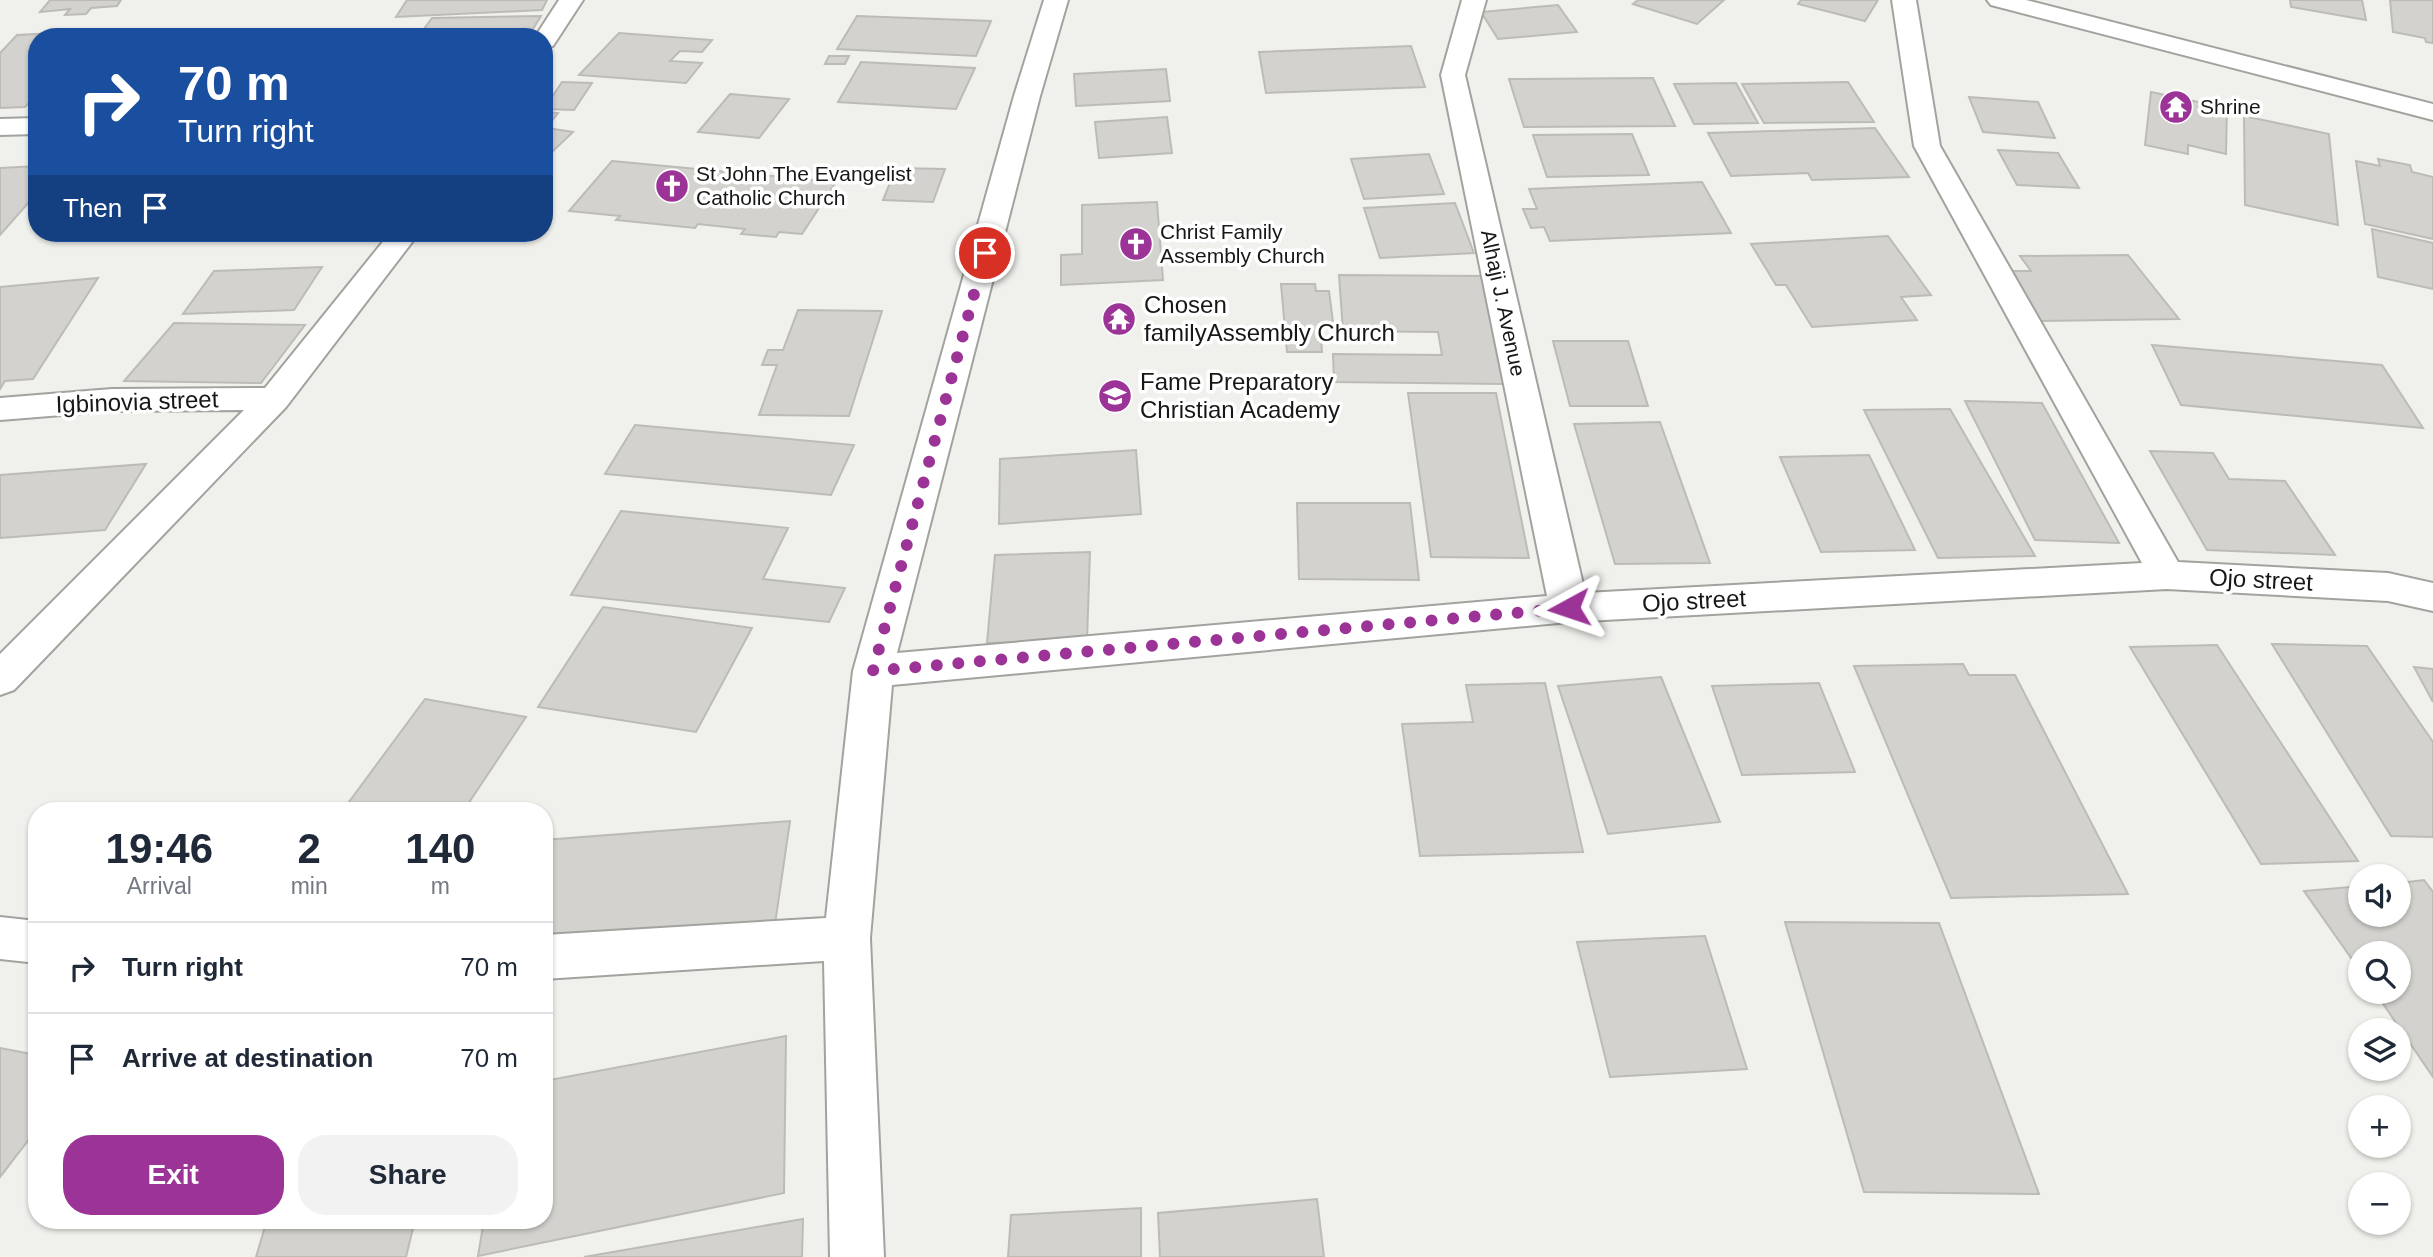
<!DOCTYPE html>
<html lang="en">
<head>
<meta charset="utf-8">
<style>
  body { margin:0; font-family:Helvetica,sans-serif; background:#f2f2f3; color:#1f2937; height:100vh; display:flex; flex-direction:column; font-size:26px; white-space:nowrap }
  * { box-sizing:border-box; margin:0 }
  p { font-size:23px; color:#747a83 }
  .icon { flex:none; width:38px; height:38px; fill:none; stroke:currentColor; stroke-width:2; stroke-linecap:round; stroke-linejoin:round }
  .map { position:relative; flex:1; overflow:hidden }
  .side { position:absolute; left:28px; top:802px; width:525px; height:427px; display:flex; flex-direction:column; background:#fff; border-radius:28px; box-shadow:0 2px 5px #0004 }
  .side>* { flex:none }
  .guide { position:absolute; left:28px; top:28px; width:525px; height:214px; border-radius:28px; box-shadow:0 2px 5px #0004; background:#1a4fa0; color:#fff; overflow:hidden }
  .tools { position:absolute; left:2348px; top:864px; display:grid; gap:14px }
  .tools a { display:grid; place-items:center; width:63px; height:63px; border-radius:50%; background:#fff; box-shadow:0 2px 5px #0004; font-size:35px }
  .pin { position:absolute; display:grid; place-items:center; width:60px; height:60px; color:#fff; margin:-30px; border:4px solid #fff; border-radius:50%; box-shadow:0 2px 7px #0007 }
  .me { position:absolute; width:77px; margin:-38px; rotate:265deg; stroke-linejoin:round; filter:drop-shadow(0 0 5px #0008) }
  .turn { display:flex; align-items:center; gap:24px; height:147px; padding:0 35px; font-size:32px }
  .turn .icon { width:91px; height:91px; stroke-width:2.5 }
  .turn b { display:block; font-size:49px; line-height:60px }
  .then { display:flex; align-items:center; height:66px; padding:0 35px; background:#0003; gap:14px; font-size:26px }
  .eta { display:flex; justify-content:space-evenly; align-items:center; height:119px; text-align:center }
  .eta b { font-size:42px; font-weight:700; line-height:49px }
  .action { display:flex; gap:14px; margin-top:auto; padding:14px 35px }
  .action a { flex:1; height:80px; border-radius:28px; background:#9c3497; color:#fff; font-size:28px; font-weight:700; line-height:80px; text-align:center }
  .action a+a { background:#f2f2f3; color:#1f2937 }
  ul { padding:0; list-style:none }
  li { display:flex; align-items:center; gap:21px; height:91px; padding:0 35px; border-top:2px solid #e0e1e3 }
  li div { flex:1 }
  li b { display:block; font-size:26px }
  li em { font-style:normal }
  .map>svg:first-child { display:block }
</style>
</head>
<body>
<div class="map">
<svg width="2433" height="1257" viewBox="0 0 2433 1257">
  <rect width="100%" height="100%" fill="#f0f1ec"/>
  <g fill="#d4d2ce" stroke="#bdbbb6" stroke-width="2">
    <path d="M50,0H121L117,6L91,8L86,14L65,15L70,9L40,12Z"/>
    <path d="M407,0H547L542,10L396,17Z"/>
    <path d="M1638,0H1724L1697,24L1633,4Z"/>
    <path d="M1801,0H1878L1865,21L1798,4Z"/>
    <path d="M2290,0H2362L2366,20L2291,7Z"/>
    <path d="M2390,0H2433V43L2426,42L2425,38L2393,32Z"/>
    <path d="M1558,5L1577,32L1498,39L1481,12Z"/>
    <path d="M541,16L528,37H418L432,18Z"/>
    <path d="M857,16L991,21L976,56L837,49Z"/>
    <path d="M182,30L176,37H104L106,34Z"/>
    <path d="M93,31L88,37H37V94L25,107L0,108V53L17,35Z"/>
    <path d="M619,33L712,40L702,52L680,51L670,61L702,63L686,83L579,75Z"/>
    <path d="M1411,46L1425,87L1266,93L1259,52Z"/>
    <path d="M829,56H849L845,64H825Z"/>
    <path d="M861,62L975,68L956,109L838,102Z"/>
    <path d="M1166,69L1170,101L1076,106L1074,74Z"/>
    <path d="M1653,78L1675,126L1524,127L1509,79Z"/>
    <path d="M562,82L592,83L574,110L544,109Z"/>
    <path d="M1848,82L1874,122L1764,123L1742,84Z"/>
    <path d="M1736,83L1758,123L1694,124L1674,84Z"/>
    <path d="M2151,92L2227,108L2226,154L2188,145V154L2145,145Z"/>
    <path d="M730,94L789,99L759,138L698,132Z"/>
    <path d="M1969,97L2038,102L2055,138L1983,132Z"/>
    <path d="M544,112L558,113L547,127H544Z"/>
    <path d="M2244,116L2329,134L2338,225L2245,205Z"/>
    <path d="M1167,117L1172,153L1099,158L1095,122Z"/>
    <path d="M547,128L573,132L552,152L544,150V130Z"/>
    <path d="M1875,128L1909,177L1812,180L1808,173L1731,176L1708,133Z"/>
    <path d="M1632,134L1649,175L1547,177L1533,135Z"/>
    <path d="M1998,150L2058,153L2079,188L2017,185Z"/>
    <path d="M1429,154L1444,194L1364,199L1351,159Z"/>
    <path d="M2378,159L2410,165L2412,172L2433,177V239L2365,224L2356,161L2380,166Z"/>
    <path d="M612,161L836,182L802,234L779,232L776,237L741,234L745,229L698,224L695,228L616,220L620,216L569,211Z"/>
    <path d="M37,166V193L0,235V168Z"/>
    <path d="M896,168L945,169L933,202L883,200Z"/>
    <path d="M1702,182L1731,233L1550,241L1544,227L1531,228L1523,209H1537L1529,189Z"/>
    <path d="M1157,202L1163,280L1061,285V255L1082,254V205Z"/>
    <path d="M1455,203L1474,253L1380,258L1364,208Z"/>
    <path d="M2372,229L2433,243V289L2378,277Z"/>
    <path d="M1888,236L1931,295L1901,297L1917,320L1812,327L1786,285H1776L1751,244Z"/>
    <path d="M2128,255L2179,319L2040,321L2006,271H2031L2020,256Z"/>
    <path d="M322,267L294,310L183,314L214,271Z"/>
    <path d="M1339,275L1484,276L1504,384L1334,382L1333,354L1442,355L1438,332L1343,331Z"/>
    <path d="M98,278L33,379L5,381L0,389V287Z"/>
    <path d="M1281,284H1315L1316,291H1329L1333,322L1320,323L1322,352H1287Z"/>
    <path d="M798,310L882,311L849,416L759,415L777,365H762L768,350H783Z"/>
    <path d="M174,323L305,325L261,383L124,381Z"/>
    <path d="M1553,341H1628L1648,406H1570Z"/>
    <path d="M2152,345L2382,365L2423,428L2181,405Z"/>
    <path d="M1408,393H1496L1529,558L1431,557Z"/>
    <path d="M1965,401L2042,403L2119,543L2035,540Z"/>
    <path d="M1950,409L2035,556L1938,558L1864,410Z"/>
    <path d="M1660,422L1710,563L1615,564L1574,424Z"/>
    <path d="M635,425L854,445L831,495L605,474Z"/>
    <path d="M1136,450L1141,514L999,524L1000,459Z"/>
    <path d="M2150,451L2213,453L2229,479L2285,481L2335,555L2207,550Z"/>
    <path d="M1869,455L1915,550L1821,552L1780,457Z"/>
    <path d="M146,464L105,530L0,538V475Z"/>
    <path d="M1297,503H1410L1419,580L1299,579Z"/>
    <path d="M621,511L788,528L763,579L845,588L829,622L571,595Z"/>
    <path d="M1090,552L1087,640L987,643L995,555Z"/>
    <path d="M603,607L752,628L696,732L538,707Z"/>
    <path d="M2272,644L2367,646L2433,742V837L2391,836Z"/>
    <path d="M2217,645L2358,861L2261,864L2130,647Z"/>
    <path d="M1963,664L1969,675H2015L2128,894L1951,898L1854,666Z"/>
    <path d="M2414,667L2433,669V702Z"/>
    <path d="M1661,677L1720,822L1608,834L1558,686Z"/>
    <path d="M1545,683L1583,852L1420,856L1402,724L1473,722L1466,685Z"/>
    <path d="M1819,683L1855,772L1742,775L1712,686Z"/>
    <path d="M425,699L526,717L464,810H343Z"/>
    <path d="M790,821L775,924L544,943V840Z"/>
    <path d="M2424,880L2433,892V1077L2375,992H2399V954H2361V972L2304,891L2361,886V915H2399V883Z"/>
    <path d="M1785,922L1939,923L2039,1194L1864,1192Z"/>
    <path d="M1705,936L1747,1069L1610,1077L1577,942Z"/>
    <path d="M786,1036L784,1193L478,1256L484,1220H544V1081Z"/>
    <path d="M0,1048L37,1055V1129L0,1177Z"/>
    <path d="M1317,1199L1324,1257H1160L1158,1213Z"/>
    <path d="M1141,1208V1257H1008L1011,1215Z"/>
    <path d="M803,1219L802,1257H584Z"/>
    <path d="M267,1220H415L406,1257H256Z"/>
  </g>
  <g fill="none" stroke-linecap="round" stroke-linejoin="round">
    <g stroke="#a2a39f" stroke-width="4">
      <g id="minor">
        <path d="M559,0H583L553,46L544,48V37H535Z"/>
        <path d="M1044,0H1068L1040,96L897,653L1547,596L1441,75L1462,0H1486L1465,75L1585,593L2142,563L1914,146L1892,0H1916L1940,146L2178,562L2388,573L2433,583V611L2388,601L2167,589L1569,622L892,685L870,938L884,1257H830L824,961L544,979V935L826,918L853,671L1014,96Z"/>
        <path d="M1987,0H2026L2433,104V120L1991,5Z"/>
        <path d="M37,118V134L0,135V119Z"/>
        <path d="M390,233H419L286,407L14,690L0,695V654L244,410L112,411L0,420V398L112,389L265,388Z"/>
        <path d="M0,917L37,921V963L0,959Z"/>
      </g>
    </g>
    <use href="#minor" fill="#fff" fill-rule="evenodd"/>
  </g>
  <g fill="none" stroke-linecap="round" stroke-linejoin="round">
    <path stroke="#9c3497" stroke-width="12" stroke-dasharray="0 21.6" d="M985,253L873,671L1569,608"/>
  </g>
  <defs>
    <g id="temple-disc" transform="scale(1.75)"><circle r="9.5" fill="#9c3497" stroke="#fff"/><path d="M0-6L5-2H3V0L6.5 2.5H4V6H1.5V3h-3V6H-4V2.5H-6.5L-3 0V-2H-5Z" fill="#fff"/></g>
    <g id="church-disc" transform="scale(1.75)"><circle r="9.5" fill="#9c3497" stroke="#fff"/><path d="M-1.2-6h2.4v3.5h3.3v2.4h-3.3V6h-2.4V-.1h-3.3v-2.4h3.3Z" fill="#fff"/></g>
    <g id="school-disc" transform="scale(1.75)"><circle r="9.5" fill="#9c3497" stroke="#fff"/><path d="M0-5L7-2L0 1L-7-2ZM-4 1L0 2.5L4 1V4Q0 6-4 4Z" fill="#fff"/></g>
  </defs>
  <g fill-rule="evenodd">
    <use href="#temple-disc" x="2176" y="107"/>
    <use href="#church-disc" x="672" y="186"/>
    <use href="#church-disc" x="1136" y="244"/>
    <use href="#temple-disc" x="1119" y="319"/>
    <use href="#school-disc" x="1115" y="396"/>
  </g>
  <g text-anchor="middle" stroke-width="7" stroke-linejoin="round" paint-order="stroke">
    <g font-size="21" fill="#171816" stroke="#fff" text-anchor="start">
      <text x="2200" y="114">Shrine</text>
      <text x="696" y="181">St John The Evangelist<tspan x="696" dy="24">Catholic Church</tspan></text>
      <text x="1160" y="239">Christ Family<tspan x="1160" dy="24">Assembly Church</tspan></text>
    </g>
    <g font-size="21" fill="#171816" stroke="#fff">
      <text transform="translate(1503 303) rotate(78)" y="7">Alhaji J. Avenue</text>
    </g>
    <g font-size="24" fill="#171816" stroke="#fff" text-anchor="start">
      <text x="1144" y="313">Chosen<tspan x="1144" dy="28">familyAssembly Church</tspan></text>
      <text x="1140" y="390">Fame Preparatory<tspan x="1140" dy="28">Christian Academy</tspan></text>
    </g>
    <g font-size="24" fill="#171816" stroke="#fff">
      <text transform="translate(137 402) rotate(-2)" y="8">Igbinovia street</text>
      <text transform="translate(2261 580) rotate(3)" y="8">Ojo street</text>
      <text transform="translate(1694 601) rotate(-3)" y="8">Ojo street</text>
    </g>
  </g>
</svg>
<div class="tools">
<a><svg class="icon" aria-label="sound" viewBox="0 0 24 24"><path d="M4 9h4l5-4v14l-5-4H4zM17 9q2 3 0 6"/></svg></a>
<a><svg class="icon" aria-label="search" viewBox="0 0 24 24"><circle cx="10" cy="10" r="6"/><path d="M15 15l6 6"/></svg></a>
<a><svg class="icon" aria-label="layers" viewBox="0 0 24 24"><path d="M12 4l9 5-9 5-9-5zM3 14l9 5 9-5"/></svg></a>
<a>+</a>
<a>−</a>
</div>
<div class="pin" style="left:985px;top:253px;background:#d93025"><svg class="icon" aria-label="arrive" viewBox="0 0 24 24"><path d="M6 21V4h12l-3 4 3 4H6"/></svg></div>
<svg class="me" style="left:1569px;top:608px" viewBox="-20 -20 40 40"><path d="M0-17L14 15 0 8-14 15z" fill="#9c3497" stroke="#fff" stroke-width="4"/></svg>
<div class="guide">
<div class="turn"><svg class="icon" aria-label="right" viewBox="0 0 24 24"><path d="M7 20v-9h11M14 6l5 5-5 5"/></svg><div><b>70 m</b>Turn right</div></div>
<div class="then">Then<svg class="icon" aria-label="arrive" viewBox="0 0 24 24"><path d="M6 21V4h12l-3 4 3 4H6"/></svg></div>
</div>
<section class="side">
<div class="eta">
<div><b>19:46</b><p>Arrival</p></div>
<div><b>2</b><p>min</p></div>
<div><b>140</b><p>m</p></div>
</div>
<ul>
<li><svg class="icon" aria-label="right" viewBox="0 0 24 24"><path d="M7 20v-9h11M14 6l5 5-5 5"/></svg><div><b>Turn right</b></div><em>70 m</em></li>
<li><svg class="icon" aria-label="arrive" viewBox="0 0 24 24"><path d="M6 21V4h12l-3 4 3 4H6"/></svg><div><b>Arrive at destination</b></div><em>70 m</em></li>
</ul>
<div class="action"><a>Exit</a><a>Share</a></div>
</section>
</div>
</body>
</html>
